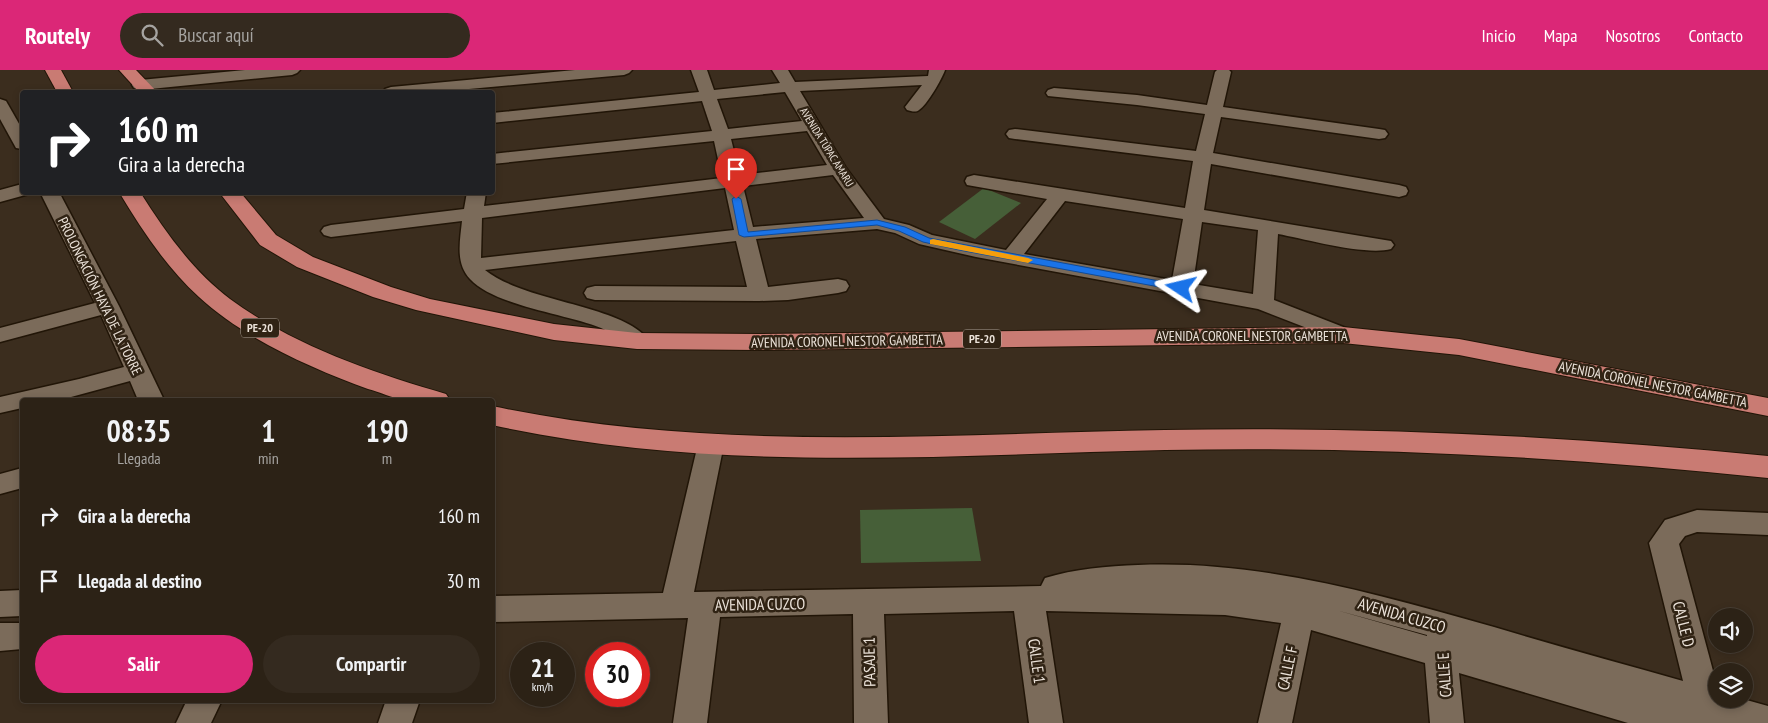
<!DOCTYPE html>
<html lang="es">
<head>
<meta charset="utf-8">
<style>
  body { margin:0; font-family:"PT Sans Narrow",sans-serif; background:#342a1f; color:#f1f3f6; height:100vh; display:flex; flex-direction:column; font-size:19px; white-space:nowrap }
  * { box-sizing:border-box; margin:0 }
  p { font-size:16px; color:#a6a4a1 }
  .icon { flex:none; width:28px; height:28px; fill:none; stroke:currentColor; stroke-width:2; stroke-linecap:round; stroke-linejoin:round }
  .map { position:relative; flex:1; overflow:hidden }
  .drawer { position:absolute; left:20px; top:328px; width:475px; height:305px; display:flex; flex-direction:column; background:#2c2216; border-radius:5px; box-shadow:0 2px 8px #0003,0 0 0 1px #483f35 }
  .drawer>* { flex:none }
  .guide { position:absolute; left:20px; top:20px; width:475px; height:105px; border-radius:5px; box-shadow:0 2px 8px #0003,0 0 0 1px #483f35; background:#202124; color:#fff; overflow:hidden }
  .buttons { position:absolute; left:1708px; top:538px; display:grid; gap:10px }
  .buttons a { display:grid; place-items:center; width:45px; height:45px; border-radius:50%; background:#2c2216; box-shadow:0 2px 8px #0003,0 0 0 1px #483f35; font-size:25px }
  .speed { position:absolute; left:510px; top:572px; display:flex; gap:10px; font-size:25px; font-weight:700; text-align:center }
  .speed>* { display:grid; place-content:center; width:65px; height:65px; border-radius:50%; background:#2c2216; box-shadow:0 2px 8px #0003,0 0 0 1px #483f35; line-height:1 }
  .speed small { font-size:12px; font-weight:400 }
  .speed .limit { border:8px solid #d22; background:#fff; color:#111 }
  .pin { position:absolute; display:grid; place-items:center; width:42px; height:42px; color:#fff; margin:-51px -21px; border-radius:50% 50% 50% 0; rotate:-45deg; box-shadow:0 0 5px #0007 }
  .pin .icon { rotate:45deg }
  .me { position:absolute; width:55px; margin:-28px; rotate:280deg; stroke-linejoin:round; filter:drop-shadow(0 0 4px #0008) }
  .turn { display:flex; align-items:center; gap:18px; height:105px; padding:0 15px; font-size:22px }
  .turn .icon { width:65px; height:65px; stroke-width:2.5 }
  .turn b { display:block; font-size:35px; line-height:42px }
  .eta { display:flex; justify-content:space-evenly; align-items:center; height:85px; text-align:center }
  .eta b { font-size:30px; font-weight:700; line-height:35px }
  .primary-button { display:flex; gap:10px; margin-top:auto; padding:10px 15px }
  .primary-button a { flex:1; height:58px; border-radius:30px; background:#db2777; color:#fff; font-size:20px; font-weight:700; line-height:58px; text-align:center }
  .primary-button a+a { background:#342a1f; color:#f1f3f6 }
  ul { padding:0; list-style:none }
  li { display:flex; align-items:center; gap:15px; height:65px; padding:0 15px }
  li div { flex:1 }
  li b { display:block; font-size:19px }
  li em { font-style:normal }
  header { display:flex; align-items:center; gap:30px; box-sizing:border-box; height:70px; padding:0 25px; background:#db2777; color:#fff }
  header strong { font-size:24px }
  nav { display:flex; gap:28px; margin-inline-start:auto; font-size:18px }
  .search { width:350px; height:45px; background:#342a1f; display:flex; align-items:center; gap:12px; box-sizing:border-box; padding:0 18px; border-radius:28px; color:#a6a4a1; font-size:19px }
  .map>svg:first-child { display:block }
</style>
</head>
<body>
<header>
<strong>Routely</strong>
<div class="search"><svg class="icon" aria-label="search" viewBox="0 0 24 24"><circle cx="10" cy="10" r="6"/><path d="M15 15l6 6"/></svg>Buscar aquí</div>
<nav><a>Inicio</a><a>Mapa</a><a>Nosotros</a><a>Contacto</a></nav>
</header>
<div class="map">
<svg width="1768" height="653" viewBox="0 0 1768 653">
  <rect width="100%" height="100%" fill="#3b2d1e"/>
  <g fill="#465f38">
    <path d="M984,118L1021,133L975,169L939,152Z"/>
    <path d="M972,438L981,491L861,493L860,440Z"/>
  </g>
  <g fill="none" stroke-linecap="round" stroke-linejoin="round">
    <g stroke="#211507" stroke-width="3">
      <g id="minor">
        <path d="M245,0H300L297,3L292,5L140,20L134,18L132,15L134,12L140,10Z"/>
        <path d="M575,0H632L629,3L624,5L436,22H383L385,19L391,17Z"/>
        <path d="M691,0H707L714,20L780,13L772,0H788L795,12L928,6L929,0H945C942,9 927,35 919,40C916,43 911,41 907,40L905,37L922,15L800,21L846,98L884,149L909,155L932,165L1006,180L1047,129L967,115L965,111L967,107L974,105L1185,138L1193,91L1015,69L1009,68L1006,64L1009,60L1015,59L1196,81L1205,44L1137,35L1048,26L1046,23L1048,20L1054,18L1137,25L1207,35L1215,2L1217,0H1229L1231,2L1223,37L1379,59L1385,60L1388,64L1385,68L1379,69L1221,47L1213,83L1399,115L1406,117L1408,121L1406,125L1399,127L1211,94L1204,140L1391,171L1394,175L1391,179C1366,186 1305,169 1278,164L1274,230L1351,260L1355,265L1351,270L1343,272L1258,239L976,187L919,174L895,163L877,159L756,169L768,217L838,209L846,211L849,216L846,221L838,223L788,230L759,231L595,230L587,228L584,223L587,218L595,216L747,217L736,171L485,200C526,233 625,235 649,271L645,276C627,281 617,265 601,258C566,244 495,236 470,209C455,193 460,171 462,151L331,167L324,165L321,161L324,157L331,155L464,139L467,122H486L484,136L722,108L714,71L492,94V84L712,61L702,31L492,53V43L699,22ZM785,22L802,51L728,59L717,29ZM807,61L827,95L740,105L731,69ZM833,105L864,148L753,157L743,116ZM725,118L734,160L481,188L482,148ZM1065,131L1183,149L1172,210L1024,184ZM1202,152L1258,160L1253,224L1193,214Z"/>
        <path d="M0,29L6,31L22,59V79L16,78L0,49Z"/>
        <path d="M22,114V122H30L29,124L0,132V120Z"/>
        <path d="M40,122H59L119,236L164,330H138L130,311L60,330H22V338L0,343V327L79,309L124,297L101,245L0,272V258L95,233Z"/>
        <path d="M711,365L720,368L724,374L694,522L1041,516L1045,508C1074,499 1108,496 1138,495C1260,490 1378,524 1494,557C1557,576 1620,593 1683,611L1649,473L1665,450L1697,440L1768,443V465L1697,462L1685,466L1679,474L1716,612V629H1743L1768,636V653H1628L1459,603L1464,653H1430L1425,593L1311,560L1292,653H1258L1281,553L1225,545L1046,541L1063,653H1029L1014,541L884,544L888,653H854L853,544L720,547L707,653H673L688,548L492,552V526L663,523L698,374L702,368ZM1336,540L1427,565V566Z"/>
        <path d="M22,398V418L0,424V404Z"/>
        <path d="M22,520V546L0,547V521Z"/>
        <path d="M0,553H22V579L0,581Z"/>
        <path d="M187,630H222L211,653H176Z"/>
        <path d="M386,630H420L412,653H378Z"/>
      </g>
    </g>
    <g stroke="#211507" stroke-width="2">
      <g id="highway">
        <path d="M45,0H61L73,22H57Z"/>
        <path d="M119,0H136L157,22H139Z"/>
        <path d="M119,122H140C165,162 193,201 230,229C292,275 373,303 446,324L450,330C435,330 419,332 404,330C392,328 380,322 368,319C313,299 243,268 199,227C166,197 142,160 119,122Z"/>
        <path d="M219,122H240L276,165L313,187L391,217L430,229L554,254L637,263L758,264L1343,257L1459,269L1768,328V346L1459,285L1343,273L758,280L637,279L554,270L416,240L373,227L297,197L260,175Z"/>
        <path d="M492,336C714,383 941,364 1165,360C1367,356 1567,366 1768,386V408C1568,387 1367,376 1165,380C941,385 714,404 492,355Z"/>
      </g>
    </g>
    <use href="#minor" fill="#7b6b5a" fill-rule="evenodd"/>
    <use href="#highway" fill="#c97b73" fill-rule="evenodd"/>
  </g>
  <path fill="#1a73e8" stroke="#114b97" d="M736,126L741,129L748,162L877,150L905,157L929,168L1181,215L1186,218L1181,221L959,180L923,172L899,161L877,155L744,167L739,165L732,129Z"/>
  <path fill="#f59e0b" d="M933,169L1028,188L1033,190L1028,193L930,174V170Z"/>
  <g text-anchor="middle" stroke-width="5" stroke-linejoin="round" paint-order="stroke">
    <g font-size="11" fill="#ebe2d9" stroke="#302314">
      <text transform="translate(827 77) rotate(58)" y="4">AVENIDA TÚPAC AMARU</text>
    </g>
    <g fill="#302314" stroke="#b3a99e" stroke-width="1">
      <rect x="241" y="248.5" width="38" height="19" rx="4"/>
      <rect x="963" y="259.5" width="38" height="19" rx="4"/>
    </g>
    <g font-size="12" font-weight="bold" fill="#ebe2d9">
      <text x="260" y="262">PE-20</text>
      <text x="982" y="273">PE-20</text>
    </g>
    <g font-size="14" fill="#ebe2d9" stroke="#302314">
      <text transform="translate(100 226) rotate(64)" y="5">PROLONGACIÓN HAYA DE LA TORRE</text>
      <text x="1252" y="271">AVENIDA CORONEL NESTOR GAMBETTA</text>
      <text transform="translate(847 271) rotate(-1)" y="5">AVENIDA CORONEL NESTOR GAMBETTA</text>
      <text transform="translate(1653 314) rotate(11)" y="5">AVENIDA CORONEL NESTOR GAMBETTA</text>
    </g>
    <g font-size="16" fill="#ebe2d9" stroke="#302314">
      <text transform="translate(760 534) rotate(-1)" y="6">AVENIDA CUZCO</text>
      <text transform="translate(1402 545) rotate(16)" y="6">AVENIDA CUZCO</text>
      <text transform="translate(1684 554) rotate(76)" y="6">CALLE D</text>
      <text transform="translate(1037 591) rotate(82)" y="6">CALLE 1</text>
      <text transform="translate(869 592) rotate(-91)" y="6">PASAJE 1</text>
      <text transform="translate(1287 598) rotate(-78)" y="6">CALLE F</text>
      <text transform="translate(1444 605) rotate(-94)" y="6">CALLE E</text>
    </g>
  </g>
</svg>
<div class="buttons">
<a><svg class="icon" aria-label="sound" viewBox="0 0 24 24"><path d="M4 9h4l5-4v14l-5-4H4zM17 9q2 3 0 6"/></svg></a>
<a><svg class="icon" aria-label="layers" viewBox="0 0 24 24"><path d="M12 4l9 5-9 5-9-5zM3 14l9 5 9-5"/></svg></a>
</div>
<div class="speed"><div>21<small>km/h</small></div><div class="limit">30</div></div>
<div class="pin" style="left:736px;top:129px;background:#d93025"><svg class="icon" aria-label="arrive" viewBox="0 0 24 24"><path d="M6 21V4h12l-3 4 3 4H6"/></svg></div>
<svg class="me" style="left:1181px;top:218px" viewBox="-20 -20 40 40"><path d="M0-17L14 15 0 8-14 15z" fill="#1a73e8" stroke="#fff" stroke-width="4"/></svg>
<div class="guide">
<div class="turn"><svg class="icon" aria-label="right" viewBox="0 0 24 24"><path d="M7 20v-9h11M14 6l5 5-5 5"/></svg><div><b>160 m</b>Gira a la derecha</div></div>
</div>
<section class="drawer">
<div class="eta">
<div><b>08:35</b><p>Llegada</p></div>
<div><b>1</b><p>min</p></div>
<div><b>190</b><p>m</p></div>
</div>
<ul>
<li><svg class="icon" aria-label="right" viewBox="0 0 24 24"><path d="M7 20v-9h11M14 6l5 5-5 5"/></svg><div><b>Gira a la derecha</b></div><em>160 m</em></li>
<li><svg class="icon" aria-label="arrive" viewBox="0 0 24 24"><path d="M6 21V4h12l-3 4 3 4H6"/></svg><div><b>Llegada al destino</b></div><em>30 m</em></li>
</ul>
<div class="primary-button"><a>Salir</a><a>Compartir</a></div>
</section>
</div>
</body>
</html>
